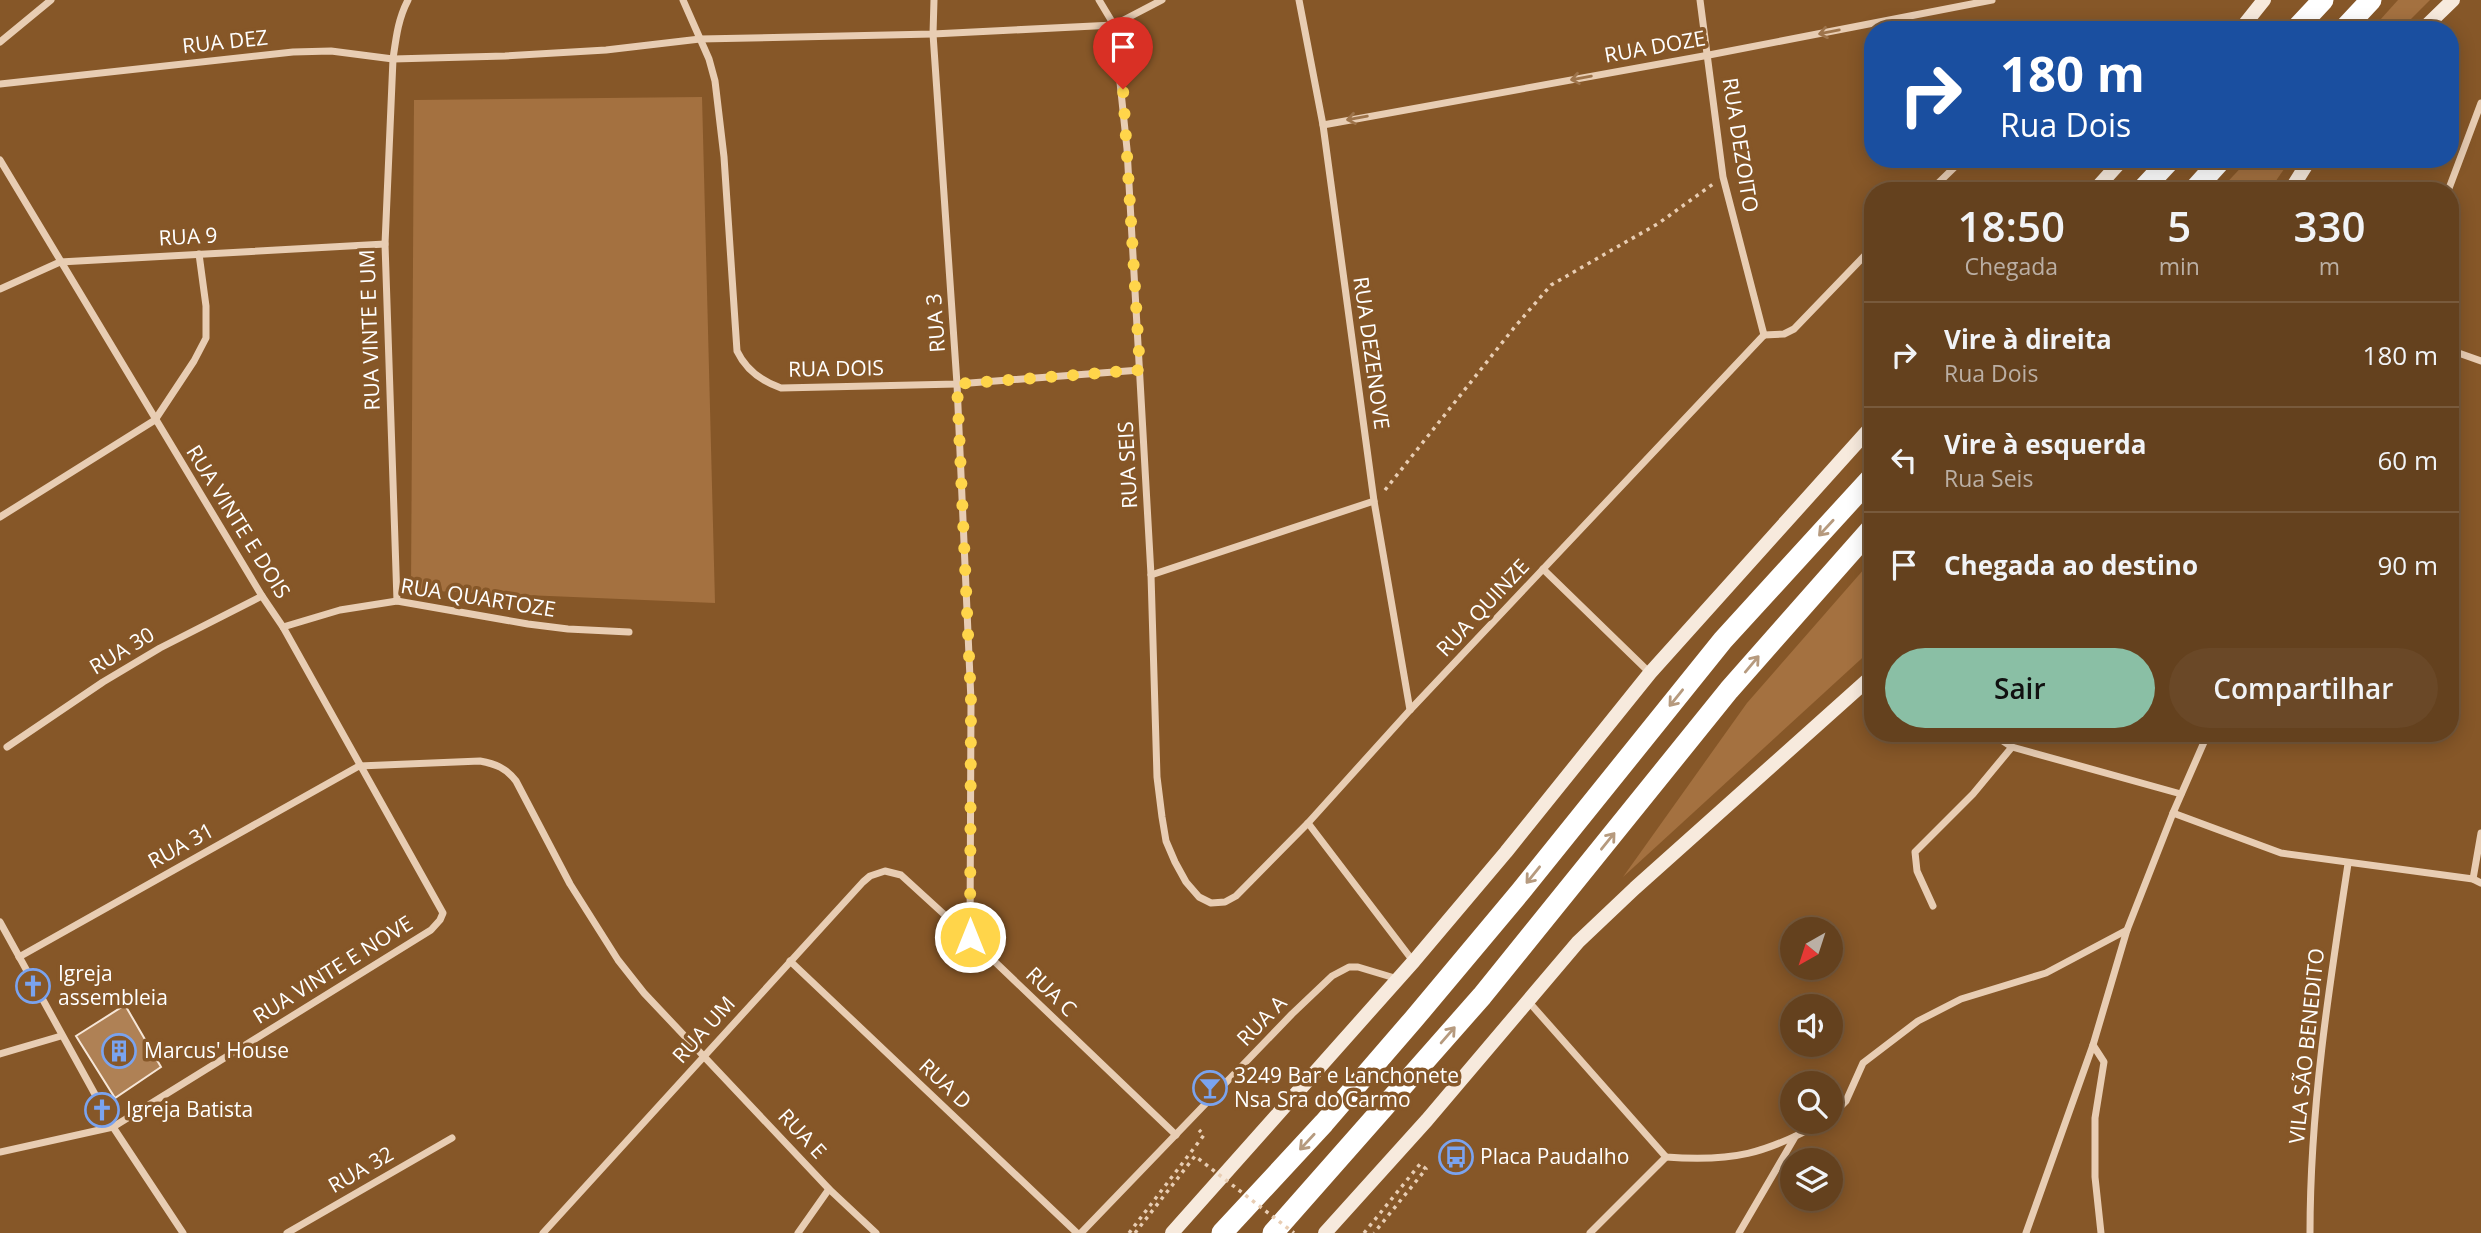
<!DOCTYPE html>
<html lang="pt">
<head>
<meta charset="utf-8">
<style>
  body { margin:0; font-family:"Open Sans",sans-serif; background:#6a4827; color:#f1f3f6; height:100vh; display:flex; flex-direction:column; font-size:26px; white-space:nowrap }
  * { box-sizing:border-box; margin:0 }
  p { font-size:23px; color:#bbafa4 }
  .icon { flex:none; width:38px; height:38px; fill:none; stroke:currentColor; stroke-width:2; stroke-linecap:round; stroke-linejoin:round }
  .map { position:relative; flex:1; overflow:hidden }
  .sheet { position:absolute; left:1864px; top:182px; width:595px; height:560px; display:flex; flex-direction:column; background:#64411e; border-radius:28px; box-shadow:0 4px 18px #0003,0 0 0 2px #785a3c }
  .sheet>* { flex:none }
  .hud { position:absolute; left:1864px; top:21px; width:595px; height:147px; border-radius:28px; box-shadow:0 4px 18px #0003,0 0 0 2px #785a3c; background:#1a4fa0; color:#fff; overflow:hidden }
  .needle { width:46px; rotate:219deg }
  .controls { position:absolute; left:1780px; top:917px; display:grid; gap:14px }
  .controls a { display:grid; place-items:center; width:63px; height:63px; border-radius:50%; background:#64411e; box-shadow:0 4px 18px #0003,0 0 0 2px #785a3c; font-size:35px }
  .pin { position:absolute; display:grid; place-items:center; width:60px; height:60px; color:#fff; margin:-72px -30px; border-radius:50% 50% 50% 0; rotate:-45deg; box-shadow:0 0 7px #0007 }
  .pin .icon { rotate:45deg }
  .me { position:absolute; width:77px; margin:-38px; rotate:0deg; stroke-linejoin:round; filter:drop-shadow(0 0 5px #0008) }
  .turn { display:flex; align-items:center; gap:24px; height:147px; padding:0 21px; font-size:32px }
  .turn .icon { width:91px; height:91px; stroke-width:2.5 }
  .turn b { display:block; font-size:49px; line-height:60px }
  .eta { display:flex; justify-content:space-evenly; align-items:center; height:119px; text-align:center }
  .eta b { font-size:42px; font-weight:600; line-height:49px }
  .cta { display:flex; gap:14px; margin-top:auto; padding:14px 21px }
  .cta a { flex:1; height:80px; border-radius:42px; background:#8abfa5; color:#111; font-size:28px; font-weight:600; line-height:80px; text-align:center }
  .cta a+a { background:#6a4827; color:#f1f3f6 }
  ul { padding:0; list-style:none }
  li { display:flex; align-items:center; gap:21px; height:105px; padding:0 21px; border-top:2px solid #785a3c }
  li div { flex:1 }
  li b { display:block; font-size:26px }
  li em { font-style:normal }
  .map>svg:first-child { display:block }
</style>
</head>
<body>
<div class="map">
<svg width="2481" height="1233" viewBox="0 0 2481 1233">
  <rect width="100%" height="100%" fill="#865728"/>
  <g fill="#a47140">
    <path d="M2398,0H2430L2400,30H2371Z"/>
    <path d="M702,97L715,603L411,590L414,100Z"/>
    <path d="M2249,159H2291L2269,191H2219Z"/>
    <path d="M1872,560V649L1623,877L1747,703Z"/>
  </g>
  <path fill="#af8155" stroke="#f6e6d7" stroke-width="2" d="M125,1005L161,1067L115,1098L76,1036Z"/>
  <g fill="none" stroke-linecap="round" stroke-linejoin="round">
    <g stroke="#e8cdb3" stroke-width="3.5" stroke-dasharray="3.5 5" stroke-linecap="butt">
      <path d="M1385,490L1513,329L1551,285L1659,223L1713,184"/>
      <path d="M1129,1233L1204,1135L1199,1130"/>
      <path d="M1364,1233L1420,1164L1426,1169L1374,1233"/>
    </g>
    <g stroke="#e8cdb3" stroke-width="7">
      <path d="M683,0L709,59L715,81L724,157L737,351C746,370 761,381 781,388L957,384L1140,370"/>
      <path d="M934,0L933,34L957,384L971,701L970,938"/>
      <path d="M1099,0L1114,25L1127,149L1151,575L1157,777L1162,817L1166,841L1175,862L1186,882L1199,897L1211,903L1225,902L1236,896L1308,823L1410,710L1764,335"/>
      <path d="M1299,0L1323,125L1374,501L1410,710"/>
      <path d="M1700,0L1723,177L1764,335"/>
      <path d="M0,42L51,0"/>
      <path d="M0,84L293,52L331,51L393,59L505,56L606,50L700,39L933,34L1114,25L1162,0"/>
      <path d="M1323,125L1709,55L1992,0"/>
      <path d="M0,160L262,596L283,627L443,913L440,920L431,930L113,1127L0,1152"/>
      <path d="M1930,191L1963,159"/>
      <path d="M2448,191L2481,103"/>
      <path d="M0,289L60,262L385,244"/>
      <path d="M1764,335L1784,334L1794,329L1872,248"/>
      <path d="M2450,350L2481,361"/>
      <path d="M0,517L155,420L194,361L206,338V306L199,254"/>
      <path d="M1543,569L1650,673"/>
      <path d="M1151,575L1374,501"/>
      <path d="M397,601L385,244L393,59C396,38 398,19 408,0"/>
      <path d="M283,627L340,610L397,601L528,624L568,629L629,632"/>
      <path d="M1991,733L2012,747L2181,794"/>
      <path d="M7,747L103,682L160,648L262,596"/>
      <path d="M2173,813L2281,853L2473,879L2481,883"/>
      <path d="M1308,823L1413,961"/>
      <path d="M2473,879L2481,833"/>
      <path d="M1933,906L1917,871L1915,852L1973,794L2012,747"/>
      <path d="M0,922L113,1127L183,1233"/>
      <path d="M19,957L359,766L480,761C496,764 506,768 516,781L570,884L618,960L644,993L829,1189L876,1233"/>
      <path d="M790,961L1077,1233"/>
      <path d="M1528,1001L1666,1157C1733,1162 1765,1154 1823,1122"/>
      <path d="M0,1054L61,1036"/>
      <path d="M1830,1117L1846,1101L1863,1063L1918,1021L1961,999L2046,973L2127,930L2173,813L2208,733"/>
      <path d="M287,1233L452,1138"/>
      <path d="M543,1233L863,882L870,876L885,871L901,875L970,938L1176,1135"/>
      <path d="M798,1233L829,1189"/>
      <path d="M1081,1233L1292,1014L1332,976L1349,967H1358L1398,979"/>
      <path d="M1590,1233L1666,1157"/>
      <path d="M1739,1233L1795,1137"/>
      <path d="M2026,1233L2093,1045"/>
      <path d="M2101,1233L2095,1177V1118L2104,1062L2093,1045L2127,930"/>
      <path d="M2310,1233C2310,1108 2329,987 2348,864"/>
    </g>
    <g stroke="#f7eadd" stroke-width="14">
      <path d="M2240,30L2264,0"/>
      <path d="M2422,30L2453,0"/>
      <path d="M2094,191L2123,159"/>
      <path d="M2290,191L2310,159"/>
      <path d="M1172,1233L1414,961L1506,852L1650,673L1872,426"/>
      <path d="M1325,1233L1427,1120L1578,942L1635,888L1872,676"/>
    </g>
    <g stroke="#fff" stroke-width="21">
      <path d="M2295,30L2323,0"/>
      <path d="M2343,30L2371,0"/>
      <path d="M2141,191L2171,159"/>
      <path d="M2193,191L2222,159"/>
      <path d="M1222,1233L1324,1123L1413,1020L1521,891L1723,640L1872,477"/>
      <path d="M1273,1233L1482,996L1729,690L1872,528"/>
    </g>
    <path stroke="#e8cdb3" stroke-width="3.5" stroke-dasharray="3.5 5" stroke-linecap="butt" d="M1135,1233L1195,1156L1294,1233"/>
  </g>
  <defs><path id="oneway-shaft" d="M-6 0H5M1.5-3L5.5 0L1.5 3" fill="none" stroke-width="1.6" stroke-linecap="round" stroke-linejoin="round" transform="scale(1.75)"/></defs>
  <g stroke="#9e744b">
    <use href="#oneway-shaft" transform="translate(1829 32) rotate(169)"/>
    <use href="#oneway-shaft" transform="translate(1581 78) rotate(170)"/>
    <use href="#oneway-shaft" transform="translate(1357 118) rotate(170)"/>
  </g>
  <g stroke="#b69a7e">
    <use href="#oneway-shaft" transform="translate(1826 528) rotate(133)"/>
    <use href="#oneway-shaft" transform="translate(1752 664) rotate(-50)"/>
    <use href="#oneway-shaft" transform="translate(1676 698) rotate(129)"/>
    <use href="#oneway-shaft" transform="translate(1608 841) rotate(-51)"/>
    <use href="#oneway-shaft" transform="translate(1533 875) rotate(129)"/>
    <use href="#oneway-shaft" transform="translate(1448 1035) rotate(-49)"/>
    <use href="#oneway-shaft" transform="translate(1307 1142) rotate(133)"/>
  </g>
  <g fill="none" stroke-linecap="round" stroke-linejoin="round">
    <path stroke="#ffd54a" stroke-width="12" stroke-dasharray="0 21.6" d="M970,937L971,701L957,384L1140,370L1123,89"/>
  </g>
  <defs>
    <g id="church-ring" transform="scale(1.75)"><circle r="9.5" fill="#865728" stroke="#7aa3ef" stroke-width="1.5"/><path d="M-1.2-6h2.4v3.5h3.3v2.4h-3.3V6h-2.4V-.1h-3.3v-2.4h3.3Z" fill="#7aa3ef"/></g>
    <g id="building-ring" transform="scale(1.75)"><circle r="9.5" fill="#865728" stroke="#7aa3ef" stroke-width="1.5"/><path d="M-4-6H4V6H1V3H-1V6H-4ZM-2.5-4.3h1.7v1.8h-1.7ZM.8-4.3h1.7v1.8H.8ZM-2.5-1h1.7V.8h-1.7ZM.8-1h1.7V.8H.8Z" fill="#7aa3ef"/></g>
    <g id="bar-ring" transform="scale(1.75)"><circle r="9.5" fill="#865728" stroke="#7aa3ef" stroke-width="1.5"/><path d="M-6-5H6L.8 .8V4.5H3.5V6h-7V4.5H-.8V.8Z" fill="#7aa3ef"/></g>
    <g id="bus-ring" transform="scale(1.75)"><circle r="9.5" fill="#865728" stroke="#7aa3ef" stroke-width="1.5"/><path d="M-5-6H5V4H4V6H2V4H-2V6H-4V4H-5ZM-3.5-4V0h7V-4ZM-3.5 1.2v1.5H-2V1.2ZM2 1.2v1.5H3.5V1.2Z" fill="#7aa3ef"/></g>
  </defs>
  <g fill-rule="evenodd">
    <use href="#church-ring" x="33" y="986"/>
    <use href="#building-ring" x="119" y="1051"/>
    <use href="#bar-ring" x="1210" y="1088"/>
    <use href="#church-ring" x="102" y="1110"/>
    <use href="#bus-ring" x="1456" y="1157"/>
  </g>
  <g text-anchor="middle" stroke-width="7" stroke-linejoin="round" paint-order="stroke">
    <g font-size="21" fill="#fff" stroke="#865728">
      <text transform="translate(225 42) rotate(-6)" y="7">RUA DEZ</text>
      <text transform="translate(1655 47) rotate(-10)" y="7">RUA DOZE</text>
      <text transform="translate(1740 145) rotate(81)" y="7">RUA DEZOITO</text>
      <text transform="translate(188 237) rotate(-3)" y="7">RUA 9</text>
      <text transform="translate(936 323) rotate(-94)" y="7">RUA 3</text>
      <text transform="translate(370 330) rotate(-92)" y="7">RUA VINTE E UM</text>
      <text transform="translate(1371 353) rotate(82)" y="7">RUA DEZENOVE</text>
      <text transform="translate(836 369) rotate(-1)" y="7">RUA DOIS</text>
      <text transform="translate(1128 465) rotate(-93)" y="7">RUA SEIS</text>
      <text transform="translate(238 522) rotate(58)" y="7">RUA VINTE E DOIS</text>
      <text transform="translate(478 598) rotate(9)" y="7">RUA QUARTOZE</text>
      <text transform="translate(1483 608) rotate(-47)" y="7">RUA QUINZE</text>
      <text transform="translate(122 651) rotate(-31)" y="7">RUA 30</text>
      <text transform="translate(181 846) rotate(-29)" y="7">RUA 31</text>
      <text transform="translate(333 970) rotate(-32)" y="7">RUA VINTE E NOVE</text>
      <text transform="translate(1051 992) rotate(44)" y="7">RUA C</text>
      <text transform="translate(1262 1021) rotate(-46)" y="7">RUA A</text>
      <text transform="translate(704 1030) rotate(-48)" y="7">RUA UM</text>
      <text transform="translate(2307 1046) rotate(-84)" y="7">VILA SÃO BENEDITO</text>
      <text transform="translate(945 1084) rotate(43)" y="7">RUA D</text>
      <text transform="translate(802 1134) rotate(47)" y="7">RUA E</text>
      <text transform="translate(361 1170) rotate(-30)" y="7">RUA 32</text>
    </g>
    <g font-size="21" fill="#fff" stroke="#865728" text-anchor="start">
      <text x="58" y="981">Igreja<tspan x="58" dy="24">assembleia</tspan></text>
      <text x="144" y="1058">Marcus' House</text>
      <text x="1234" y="1083">3249 Bar e Lanchonete<tspan x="1234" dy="24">Nsa Sra do Carmo</tspan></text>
      <text x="126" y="1117">Igreja Batista</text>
      <text x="1480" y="1164">Placa Paudalho</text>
    </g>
  </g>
</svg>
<div class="controls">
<a><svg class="needle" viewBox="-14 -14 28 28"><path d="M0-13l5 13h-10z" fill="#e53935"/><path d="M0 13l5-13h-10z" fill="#bbafa4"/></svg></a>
<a><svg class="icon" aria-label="sound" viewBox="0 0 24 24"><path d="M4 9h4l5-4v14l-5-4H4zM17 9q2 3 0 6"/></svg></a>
<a><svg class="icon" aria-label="search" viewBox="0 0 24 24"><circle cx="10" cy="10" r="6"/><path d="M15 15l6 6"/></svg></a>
<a><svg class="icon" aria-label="layers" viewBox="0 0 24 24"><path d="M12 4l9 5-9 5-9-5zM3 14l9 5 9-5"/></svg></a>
</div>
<div class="pin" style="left:1123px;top:89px;background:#d93025"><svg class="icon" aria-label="arrive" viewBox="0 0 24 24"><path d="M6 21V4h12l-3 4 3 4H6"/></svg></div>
<svg class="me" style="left:970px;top:937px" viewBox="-20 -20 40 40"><circle r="17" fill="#ffd54a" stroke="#fff" stroke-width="3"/><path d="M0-11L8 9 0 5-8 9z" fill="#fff"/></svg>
<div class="hud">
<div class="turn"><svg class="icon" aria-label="right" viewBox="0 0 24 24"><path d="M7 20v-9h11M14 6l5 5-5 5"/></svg><div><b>180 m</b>Rua Dois</div></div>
</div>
<section class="sheet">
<div class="eta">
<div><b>18:50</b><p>Chegada</p></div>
<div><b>5</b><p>min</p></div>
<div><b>330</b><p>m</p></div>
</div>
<ul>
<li><svg class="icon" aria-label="right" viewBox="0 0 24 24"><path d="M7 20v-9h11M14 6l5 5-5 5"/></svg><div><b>Vire à direita</b><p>Rua Dois</p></div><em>180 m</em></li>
<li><svg class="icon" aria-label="left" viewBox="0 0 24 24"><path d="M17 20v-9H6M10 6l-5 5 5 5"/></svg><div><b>Vire à esquerda</b><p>Rua Seis</p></div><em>60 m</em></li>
<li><svg class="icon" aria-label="arrive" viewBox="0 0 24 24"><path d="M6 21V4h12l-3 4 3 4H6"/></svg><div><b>Chegada ao destino</b></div><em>90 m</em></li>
</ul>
<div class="cta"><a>Sair</a><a>Compartilhar</a></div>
</section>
</div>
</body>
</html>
